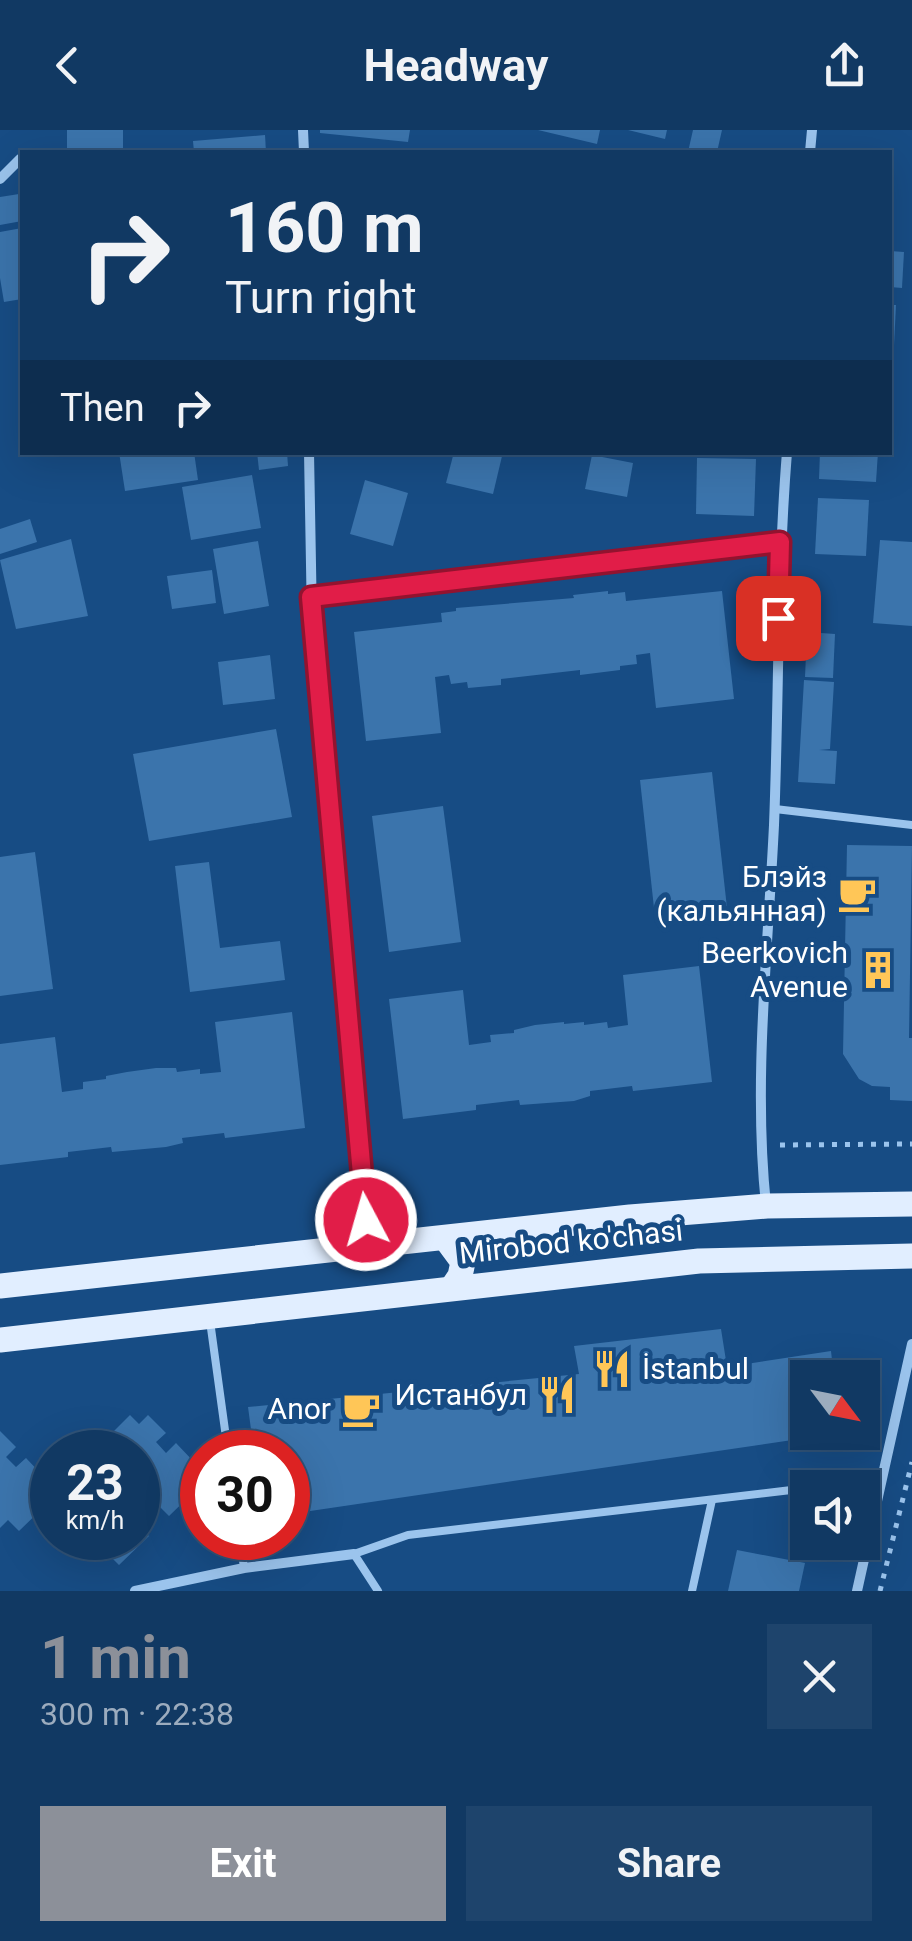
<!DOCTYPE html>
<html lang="en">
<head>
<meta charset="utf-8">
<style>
  body { margin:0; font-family:Roboto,sans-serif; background:#1e446c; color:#f1f3f6; height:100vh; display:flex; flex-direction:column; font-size:38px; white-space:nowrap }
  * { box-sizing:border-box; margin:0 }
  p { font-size:32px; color:#9cacbe }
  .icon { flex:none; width:55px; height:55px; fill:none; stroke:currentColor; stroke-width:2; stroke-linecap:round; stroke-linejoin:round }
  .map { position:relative; height:1461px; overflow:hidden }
  .panel { display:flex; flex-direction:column; background:#113963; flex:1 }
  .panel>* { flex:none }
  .top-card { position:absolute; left:20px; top:20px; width:872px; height:305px; border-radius:0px; box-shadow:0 10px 40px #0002,0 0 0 2px #305378; background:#113963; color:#f1f3f6; overflow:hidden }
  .needle { width:65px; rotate:122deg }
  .fabs { position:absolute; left:790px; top:1230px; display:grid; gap:20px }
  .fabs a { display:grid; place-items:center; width:90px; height:90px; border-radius:0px; background:#113963; box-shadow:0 10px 40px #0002,0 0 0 2px #305378; font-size:50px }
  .speed { position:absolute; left:30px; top:1300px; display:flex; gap:20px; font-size:50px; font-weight:700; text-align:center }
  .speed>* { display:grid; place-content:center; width:130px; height:130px; border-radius:50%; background:#113963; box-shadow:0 10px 40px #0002,0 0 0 2px #305378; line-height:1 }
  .speed small { font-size:25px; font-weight:400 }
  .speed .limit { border:15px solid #d22; background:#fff; color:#111 }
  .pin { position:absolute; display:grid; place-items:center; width:85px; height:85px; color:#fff; margin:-42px; border-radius:20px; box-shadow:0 5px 15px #0006 }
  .me { position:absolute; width:110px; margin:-55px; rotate:354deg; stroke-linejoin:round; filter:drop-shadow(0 0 8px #0008) }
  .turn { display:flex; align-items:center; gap:35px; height:210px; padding:0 40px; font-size:45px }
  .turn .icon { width:130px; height:130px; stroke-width:2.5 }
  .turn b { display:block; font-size:70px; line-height:85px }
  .then { display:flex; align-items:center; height:95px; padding:0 40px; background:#0003; gap:20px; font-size:38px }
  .round { display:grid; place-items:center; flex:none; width:105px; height:105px; border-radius:0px; background:#1e446c }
  .headline { display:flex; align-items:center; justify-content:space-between; height:170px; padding:0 40px }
  h1 { font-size:60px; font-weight:700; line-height:75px; color:#8c9099 }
  .action { display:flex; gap:20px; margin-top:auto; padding:20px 40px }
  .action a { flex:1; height:115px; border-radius:0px; background:#8c9099; color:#fff; font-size:40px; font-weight:700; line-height:115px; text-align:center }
  .action a+a { background:#1e446c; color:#f1f3f6 }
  header { display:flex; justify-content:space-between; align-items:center; height:130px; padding:0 40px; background:#113963; font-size:45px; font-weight:700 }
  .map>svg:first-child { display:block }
</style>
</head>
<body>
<header><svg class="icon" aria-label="back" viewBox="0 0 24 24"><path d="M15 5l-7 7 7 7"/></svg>Headway<svg class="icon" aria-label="share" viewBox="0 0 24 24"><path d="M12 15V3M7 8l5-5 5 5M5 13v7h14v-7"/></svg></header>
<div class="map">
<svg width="912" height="1461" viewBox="0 0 912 1461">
  <rect width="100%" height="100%" fill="#174c84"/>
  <g fill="#3b74ac">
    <rect x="67" y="0" width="56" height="22"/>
    <path d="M320,0H410L408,12L320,3Z"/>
    <path d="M538,0H600L597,14Z"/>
    <path d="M628,0H667L665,9Z"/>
    <path d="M693,0H722L717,22H688Z"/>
    <path d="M265,5L266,22H194L193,11Z"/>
    <path d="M19,64L22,91L0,95V67Z"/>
    <path d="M22,98V169L4,172L0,148V102Z"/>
    <path d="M890,121L904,122L902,158L890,157Z"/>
    <path d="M890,175H896L894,215H890Z"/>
    <path d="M119,322H194L198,350L125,361Z"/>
    <path d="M257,322H287L288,336L259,340Z"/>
    <path d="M454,322H503L493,364L446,353Z"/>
    <path d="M820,322H878L876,352L819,349Z"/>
    <path d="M592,325L633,333L627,367L585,359Z"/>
    <path d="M697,328L756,329L754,386L696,384Z"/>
    <path d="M252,345L261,398L191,410L182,357Z"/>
    <path d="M365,350L408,363L393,416L350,404Z"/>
    <path d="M818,368L869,370L866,426L815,424Z"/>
    <path d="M30,389L37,412L0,424V399Z"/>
    <path d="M71,409L88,486L16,499L0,430Z"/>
    <path d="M880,410L912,412V496L873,493Z"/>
    <path d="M258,411L269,476L224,484L213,419Z"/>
    <path d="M212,440L216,473L172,479L167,446Z"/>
    <path d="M608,461V464L625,462L626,471L722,461L734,569L656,578L650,523L636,525L637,534L620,536V540L580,545V540L501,549V555L468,558L467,552L451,554L449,545L435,547L441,603L366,611L354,502L442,492L441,483L456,481V478L574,468L573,465Z"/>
    <path d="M807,502L835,504L833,548L805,547Z"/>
    <path d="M270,525L275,569L223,575L218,532Z"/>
    <path d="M804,550L834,552L830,619L819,620L837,621L835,654L798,652Z"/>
    <path d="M276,599L292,687L149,711L133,624Z"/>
    <path d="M712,642L727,778L655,787L640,650Z"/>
    <path d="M443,676L461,812L389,822L372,686Z"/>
    <path d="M847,715L912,716L909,908H912V971L890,970V957L872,956L859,949L843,924Z"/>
    <path d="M35,722L53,859L0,866V727Z"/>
    <path d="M209,732L220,818L280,811L285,850L190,862L175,736Z"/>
    <path d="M699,836L712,952L633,961L632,956L590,961V966L574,971L520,975L519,970L476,975V980L403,989L389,869L463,860L469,915L491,912L490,905L514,903V900L535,895L564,892V894L584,892V895L607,892L608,898L628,895L623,845Z"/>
    <path d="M292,882L305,998L225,1008L224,1003L182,1008L183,1013L166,1017L112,1022L111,1017L68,1022V1027L0,1035V914L55,907L62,962L83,959V952L106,949V946L127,942L156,938H176L177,942L200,939V944L221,942L215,892Z"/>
    <path d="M721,1199L727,1237L831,1221L834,1248H808V1302L826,1305L290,1384L288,1322H254L248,1277L579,1244L574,1216Z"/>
    <path d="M130,1285L139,1294L148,1285L166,1303L156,1312L166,1323L176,1313L194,1332L185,1341L200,1356L169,1386L158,1375L138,1395L149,1406L119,1435L106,1422L97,1431L80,1413L85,1408H138V1322H107L100,1315Z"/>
    <path d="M0,1301L16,1317L6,1327L16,1337L26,1328L44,1347L35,1356L50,1371L19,1401L8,1390L0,1398Z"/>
    <path d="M737,1420L805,1433L799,1461H728Z"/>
  </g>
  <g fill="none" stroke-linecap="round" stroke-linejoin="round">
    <g stroke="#9bc4ed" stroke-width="5" stroke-dasharray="5 8" stroke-linecap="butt">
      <path d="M780,1015L912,1014"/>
      <path d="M880,1461L912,1332"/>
    </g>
    <g stroke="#9bc4ed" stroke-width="8">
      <path d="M311,467L780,412"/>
      <path d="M775,679L912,695"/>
      <path d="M210,1191L228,1322"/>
      <path d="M814,1358L882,1349"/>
      <path d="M240,1408L244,1438"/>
      <path d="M378,1461L354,1424L408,1405L808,1358"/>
      <path d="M692,1461L712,1370"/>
    </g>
    <g stroke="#9bc4ed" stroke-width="10">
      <path d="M303,0L304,22"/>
      <path d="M810,22L812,0"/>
      <path d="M0,49L20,29"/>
      <path d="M309,322L312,491L370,1116"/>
      <path d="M766,1075C753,952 768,820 774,695C779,571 777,447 787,322"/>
      <path d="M135,1461L244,1438L354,1424"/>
      <path d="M857,1461L912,1214"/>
    </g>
    <g stroke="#e1eeff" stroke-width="25">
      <path d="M446,1109L463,1132L460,1146L452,1158"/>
      <path d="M0,1156L630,1087L767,1076L912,1074"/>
      <path d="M0,1210L699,1131L912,1126"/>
    </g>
  </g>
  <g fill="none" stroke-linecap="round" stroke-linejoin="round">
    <g stroke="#92132f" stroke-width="25">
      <path id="route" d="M366,1090L311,467L780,412L778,488"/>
    </g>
    <use href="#route" stroke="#e11d48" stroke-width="18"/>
  </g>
  <defs>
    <g id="cafe-bare" transform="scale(3)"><path d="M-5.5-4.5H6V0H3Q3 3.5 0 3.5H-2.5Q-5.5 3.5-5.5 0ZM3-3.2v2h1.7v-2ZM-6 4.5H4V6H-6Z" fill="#ffc657" stroke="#174c84" stroke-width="2.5" paint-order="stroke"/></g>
    <g id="building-bare" transform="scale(3)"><path d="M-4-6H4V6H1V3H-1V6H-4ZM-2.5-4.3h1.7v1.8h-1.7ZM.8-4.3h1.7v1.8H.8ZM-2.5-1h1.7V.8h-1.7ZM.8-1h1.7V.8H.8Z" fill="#ffc657" stroke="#174c84" stroke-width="2.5" paint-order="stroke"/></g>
    <g id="restaurant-bare" transform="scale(3)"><path d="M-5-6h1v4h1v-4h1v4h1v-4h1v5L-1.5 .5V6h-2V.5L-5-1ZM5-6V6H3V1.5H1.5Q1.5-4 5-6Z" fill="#ffc657" stroke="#174c84" stroke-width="2.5" paint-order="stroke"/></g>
  </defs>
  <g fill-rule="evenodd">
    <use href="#cafe-bare" x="857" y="764"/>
    <use href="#building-bare" x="878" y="840"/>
    <use href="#restaurant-bare" x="612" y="1239"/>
    <use href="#restaurant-bare" x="557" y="1265"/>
    <use href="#cafe-bare" x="361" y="1279"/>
  </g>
  <g text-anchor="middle" stroke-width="10" stroke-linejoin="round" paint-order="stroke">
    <g font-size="30" fill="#fff" stroke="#174c84" text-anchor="end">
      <text x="827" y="757">Блэйз<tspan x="827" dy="34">(кальянная)</tspan></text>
      <text x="848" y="833">Beerkovich<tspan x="848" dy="34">Avenue</tspan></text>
      <text x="642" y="1249" text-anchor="start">İstanbul</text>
      <text x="527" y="1275">Истанбул</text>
      <text x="331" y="1289">Anor</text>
    </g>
    <g font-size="30" fill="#fff" stroke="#174c84">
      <text transform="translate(571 1112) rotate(-6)" y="10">Mirobod ko'chasi</text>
    </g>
  </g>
</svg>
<div class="fabs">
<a><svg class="needle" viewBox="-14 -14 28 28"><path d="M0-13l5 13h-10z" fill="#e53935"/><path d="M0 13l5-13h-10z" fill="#9cacbe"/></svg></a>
<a><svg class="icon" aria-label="sound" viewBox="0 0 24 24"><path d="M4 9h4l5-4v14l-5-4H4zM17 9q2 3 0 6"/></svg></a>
</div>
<div class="speed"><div>23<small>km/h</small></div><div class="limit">30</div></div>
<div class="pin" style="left:778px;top:488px;background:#d93025"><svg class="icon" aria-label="arrive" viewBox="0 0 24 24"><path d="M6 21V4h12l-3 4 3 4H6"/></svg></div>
<svg class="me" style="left:366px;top:1090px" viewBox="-20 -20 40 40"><circle r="17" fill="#e11d48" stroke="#fff" stroke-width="3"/><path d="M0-11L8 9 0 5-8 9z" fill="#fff"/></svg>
<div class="top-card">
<div class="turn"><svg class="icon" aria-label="right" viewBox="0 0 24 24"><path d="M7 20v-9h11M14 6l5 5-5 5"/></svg><div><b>160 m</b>Turn right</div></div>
<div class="then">Then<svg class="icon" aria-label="right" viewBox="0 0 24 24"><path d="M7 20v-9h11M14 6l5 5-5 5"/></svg></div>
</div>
</div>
<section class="panel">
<div class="headline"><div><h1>1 min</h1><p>300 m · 22:38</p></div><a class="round"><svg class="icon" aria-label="close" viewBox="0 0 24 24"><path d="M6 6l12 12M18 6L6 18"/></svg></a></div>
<div class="action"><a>Exit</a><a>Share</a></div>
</section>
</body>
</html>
